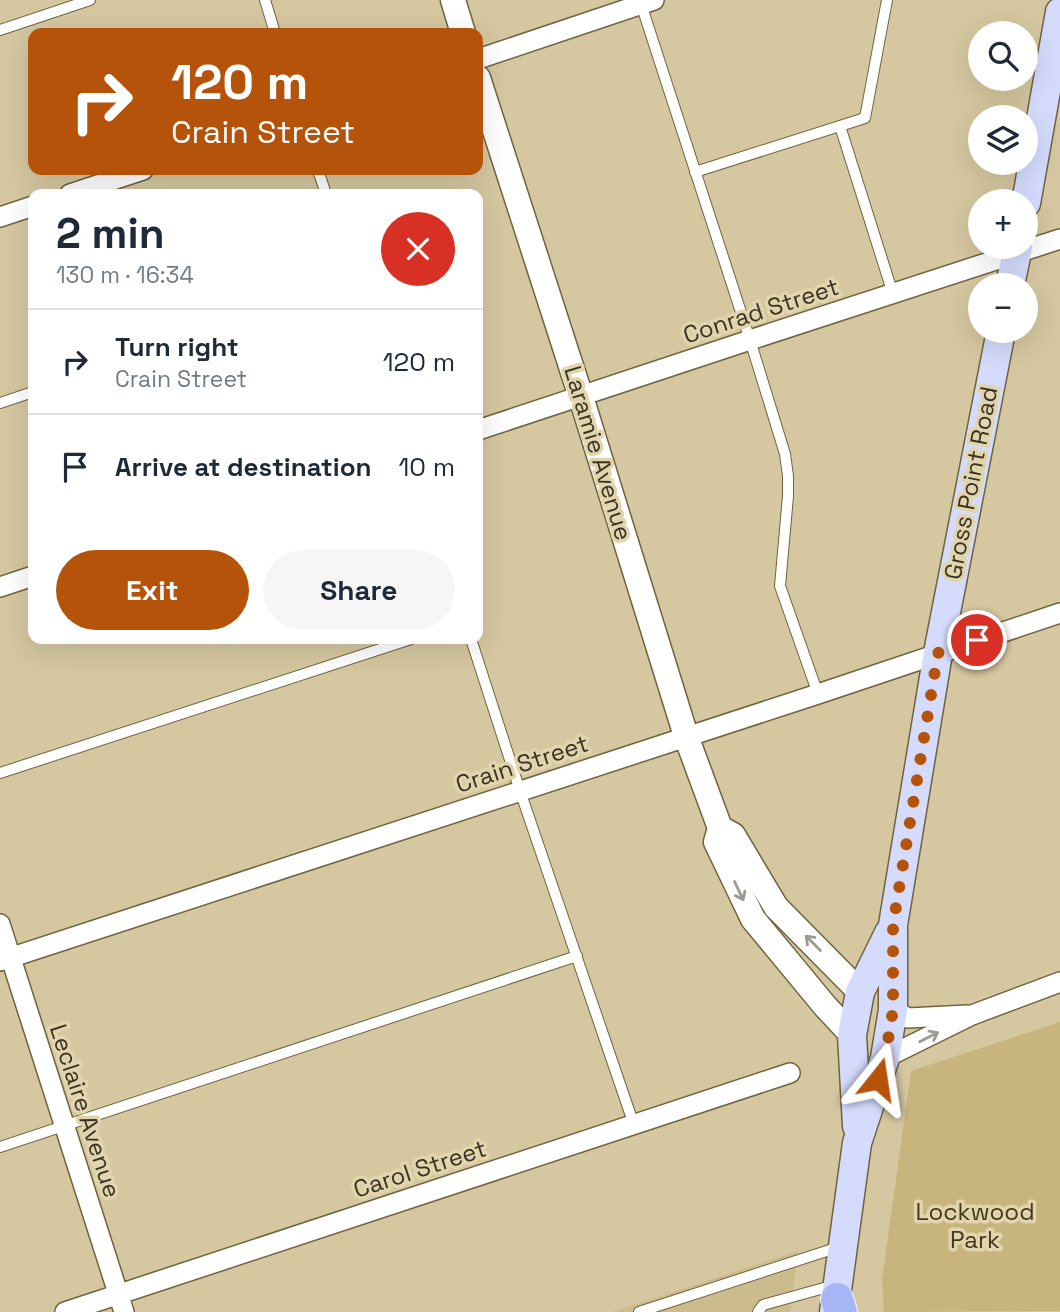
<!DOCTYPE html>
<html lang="en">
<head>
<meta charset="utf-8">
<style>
  body { margin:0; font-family:"Space Grotesk",sans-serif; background:#f6f6f7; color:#1f2937; height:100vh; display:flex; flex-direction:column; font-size:26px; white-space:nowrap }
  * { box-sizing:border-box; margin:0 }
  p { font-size:23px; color:#747a83 }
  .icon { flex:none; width:38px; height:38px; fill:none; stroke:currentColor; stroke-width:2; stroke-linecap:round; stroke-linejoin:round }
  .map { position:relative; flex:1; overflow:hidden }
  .panel { position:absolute; left:28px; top:189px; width:455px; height:455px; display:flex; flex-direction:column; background:#fff; border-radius:14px; box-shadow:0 7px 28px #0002 }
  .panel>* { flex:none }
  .top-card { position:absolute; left:28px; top:28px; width:455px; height:147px; border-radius:14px; box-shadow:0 7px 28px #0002; background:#b45309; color:#fff; overflow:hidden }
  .tools { position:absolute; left:968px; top:21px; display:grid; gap:14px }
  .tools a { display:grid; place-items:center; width:70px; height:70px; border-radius:50%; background:#fff; box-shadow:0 7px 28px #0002; font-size:35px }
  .pin { position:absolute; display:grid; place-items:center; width:60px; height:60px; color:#fff; margin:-30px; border:4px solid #fff; border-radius:50%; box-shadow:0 2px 7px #0007 }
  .me { position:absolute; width:77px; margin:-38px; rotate:15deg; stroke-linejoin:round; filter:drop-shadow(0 0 5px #0008) }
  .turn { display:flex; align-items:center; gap:24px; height:147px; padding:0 28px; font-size:32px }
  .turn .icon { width:91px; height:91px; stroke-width:2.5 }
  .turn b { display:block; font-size:49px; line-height:60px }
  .round { display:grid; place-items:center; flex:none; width:74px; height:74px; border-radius:37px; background:#f6f6f7 }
  .summary { display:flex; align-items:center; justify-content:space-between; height:119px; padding:0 28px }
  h1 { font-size:42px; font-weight:700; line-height:52px }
  .action { display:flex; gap:14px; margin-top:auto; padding:14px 28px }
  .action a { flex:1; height:80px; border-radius:42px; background:#b45309; color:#fff; font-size:28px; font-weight:700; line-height:80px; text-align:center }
  .action a+a { background:#f6f6f7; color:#1f2937 }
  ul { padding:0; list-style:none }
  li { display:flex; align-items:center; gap:21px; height:105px; padding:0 28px; border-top:2px solid #e0e1e3 }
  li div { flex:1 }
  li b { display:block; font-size:26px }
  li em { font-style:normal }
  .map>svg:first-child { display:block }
</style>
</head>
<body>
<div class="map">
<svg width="1060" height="1312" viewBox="0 0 1060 1312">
  <rect width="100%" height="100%" fill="#d5c7a0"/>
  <path fill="#ccbc8d" d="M798,1251L790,1312H612Z"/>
  <path fill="#c8b57d" d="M1060,1022V1311L884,1312L882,1280L911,1071Z"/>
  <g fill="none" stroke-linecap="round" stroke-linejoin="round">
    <g stroke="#6f633e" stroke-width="12">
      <g id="service">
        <path d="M265,0L275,33"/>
        <path d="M641,4L750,340L785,454L788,476V496L780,586L818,694"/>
        <path d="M0,30L90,0"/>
        <path d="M840,126L893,294"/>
        <path d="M318,170L326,194"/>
        <path d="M695,172L865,118L887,0"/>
        <path d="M0,403L33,392"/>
        <path d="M471,639L520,791L634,1125"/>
        <path d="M0,773L411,639"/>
        <path d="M0,1147L577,956"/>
        <path d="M639,1312L839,1247"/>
        <path d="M758,1312L763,1305L835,1285"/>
      </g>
    </g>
    <g stroke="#6f633e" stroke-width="22">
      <g id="minor">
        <path d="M478,59L654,0"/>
        <path d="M70,194L143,170"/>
        <path d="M0,217L33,206"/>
        <path d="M478,430L750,340L1060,239"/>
        <path d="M0,587L33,576"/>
        <path d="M0,924L124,1312"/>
        <path d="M0,961L818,694L1060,613"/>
        <path d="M893,1010L908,1018L967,1015"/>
        <path d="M885,1058L972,1015L1060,982"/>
        <path d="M65,1312L790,1073"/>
      </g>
    </g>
    <g stroke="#6f633e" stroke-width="27">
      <g id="tertiary">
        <path d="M453,0L463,33"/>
        <path d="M478,78L581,397L686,736L720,828L716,842L753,919L825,1006L852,1035"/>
        <path d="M720,828L733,835L776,907L860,992"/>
      </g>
    </g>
    <g stroke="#6f633e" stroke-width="31">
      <g id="secondary">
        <path d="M1026,203L1060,12"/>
        <path d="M1010,285L1018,247"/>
        <path d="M857,1126L852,1035L860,992L889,933"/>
        <path d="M834,1312L857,1143L885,1058L893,1010V925L938,653L1001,331"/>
      </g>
    </g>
    <g stroke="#fff" stroke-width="34">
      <path id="primary" d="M837,1299L841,1312"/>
    </g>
    <use href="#service" stroke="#fff" stroke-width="10"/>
    <use href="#minor" stroke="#fff" stroke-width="19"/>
    <use href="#tertiary" stroke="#fff" stroke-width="24"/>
    <use href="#secondary" stroke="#d4dbfc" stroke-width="28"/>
    <use href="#primary" stroke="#a8b6f8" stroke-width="32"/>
  </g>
  <defs><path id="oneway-shaft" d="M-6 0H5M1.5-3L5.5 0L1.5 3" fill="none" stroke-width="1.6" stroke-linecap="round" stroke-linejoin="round" transform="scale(1.75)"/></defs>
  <g stroke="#9c9a92">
    <use href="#oneway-shaft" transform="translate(739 891) rotate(65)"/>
    <use href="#oneway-shaft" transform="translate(813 943) rotate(-135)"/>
    <use href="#oneway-shaft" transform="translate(929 1037) rotate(-27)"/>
  </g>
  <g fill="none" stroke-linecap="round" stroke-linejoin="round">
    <path stroke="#b45309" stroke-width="12" stroke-dasharray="0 21.6" d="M878,1079L885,1058L893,1010V925L938,653L977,640"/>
  </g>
  <g text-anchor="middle" stroke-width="7" stroke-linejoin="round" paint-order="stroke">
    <g font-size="24" fill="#393424" stroke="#e2d4ac">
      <text transform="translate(761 311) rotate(-18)" y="8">Conrad Street</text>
      <text transform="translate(598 453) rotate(73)" y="8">Laramie Avenue</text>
      <text transform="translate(971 483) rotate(-79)" y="8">Gross Point Road</text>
      <text transform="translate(522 764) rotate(-18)" y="8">Crain Street</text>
      <text transform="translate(85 1111) rotate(72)" y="8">Leclaire Avenue</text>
      <text transform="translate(420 1169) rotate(-18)" y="8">Carol Street</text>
    </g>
    <g font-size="24" fill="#44391a" stroke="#e2d4ac">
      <text x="975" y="1220">Lockwood<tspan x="975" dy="28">Park</tspan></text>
    </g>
  </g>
</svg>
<div class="tools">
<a><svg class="icon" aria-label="search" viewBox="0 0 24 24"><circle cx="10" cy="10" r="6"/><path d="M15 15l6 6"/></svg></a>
<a><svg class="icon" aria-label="layers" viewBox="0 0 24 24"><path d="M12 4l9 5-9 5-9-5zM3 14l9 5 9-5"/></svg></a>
<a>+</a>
<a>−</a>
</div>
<div class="pin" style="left:977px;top:640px;background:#d93025"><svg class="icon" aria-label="arrive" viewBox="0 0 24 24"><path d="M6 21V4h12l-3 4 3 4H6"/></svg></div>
<svg class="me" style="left:878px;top:1079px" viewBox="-20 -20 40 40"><path d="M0-17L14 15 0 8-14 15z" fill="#b45309" stroke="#fff" stroke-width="4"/></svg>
<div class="top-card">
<div class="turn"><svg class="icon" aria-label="right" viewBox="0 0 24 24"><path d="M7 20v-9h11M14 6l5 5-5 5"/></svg><div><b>120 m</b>Crain Street</div></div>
</div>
<section class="panel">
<div class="summary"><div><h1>2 min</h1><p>130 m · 16:34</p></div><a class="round" style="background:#d93025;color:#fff"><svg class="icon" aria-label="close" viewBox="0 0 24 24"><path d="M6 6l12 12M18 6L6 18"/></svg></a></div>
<ul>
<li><svg class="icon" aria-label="right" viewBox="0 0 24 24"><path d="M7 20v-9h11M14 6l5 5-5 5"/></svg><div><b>Turn right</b><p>Crain Street</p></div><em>120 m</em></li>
<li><svg class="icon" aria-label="arrive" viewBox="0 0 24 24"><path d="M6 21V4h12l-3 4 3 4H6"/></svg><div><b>Arrive at destination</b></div><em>10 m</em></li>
</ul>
<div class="action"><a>Exit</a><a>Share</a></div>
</section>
</div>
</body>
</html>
